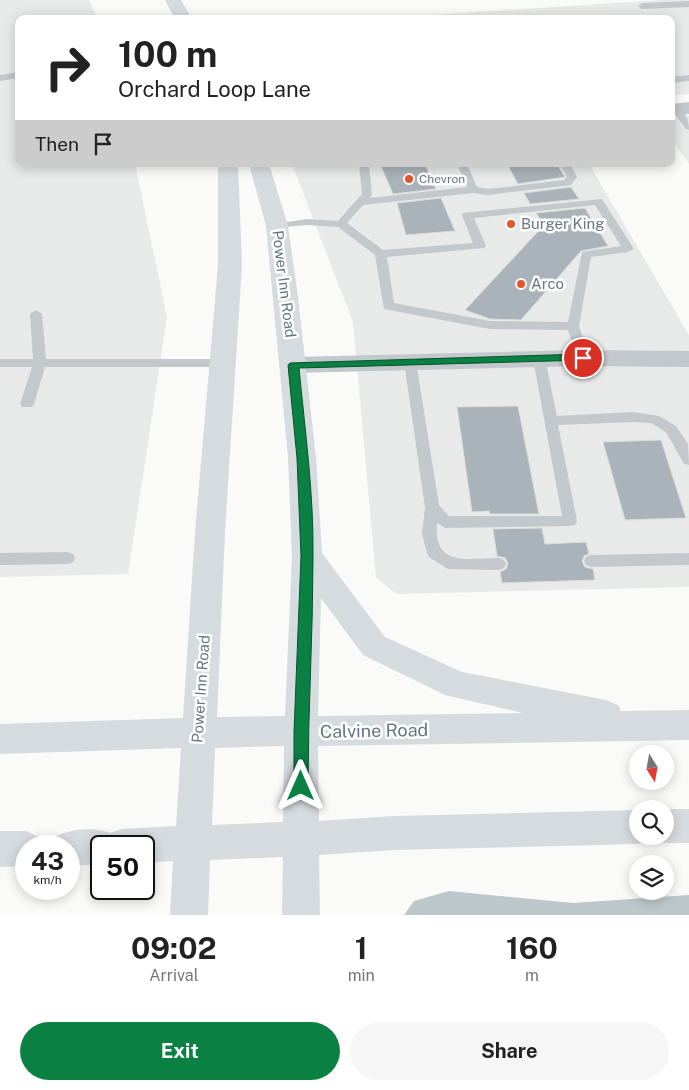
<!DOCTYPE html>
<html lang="en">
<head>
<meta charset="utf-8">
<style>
  body { margin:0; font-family:"Public Sans",sans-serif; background:#f6f6f6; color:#222; height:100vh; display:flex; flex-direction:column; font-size:19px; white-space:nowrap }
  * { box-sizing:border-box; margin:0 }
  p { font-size:16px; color:#767676 }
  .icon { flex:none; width:28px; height:28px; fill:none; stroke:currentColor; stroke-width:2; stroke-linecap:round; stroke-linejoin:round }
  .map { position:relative; height:915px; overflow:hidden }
  .panel { display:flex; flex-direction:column; background:#fff; flex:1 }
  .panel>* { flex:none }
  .top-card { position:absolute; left:15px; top:15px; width:660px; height:152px; border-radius:10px; box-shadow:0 2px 12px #0003; background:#fff; color:#222; overflow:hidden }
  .needle { width:32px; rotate:169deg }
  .controls { position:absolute; left:629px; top:745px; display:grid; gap:10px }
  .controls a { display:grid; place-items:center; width:45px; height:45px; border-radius:50%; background:#fff; box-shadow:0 2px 12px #0003; font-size:25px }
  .speed { position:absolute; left:15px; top:835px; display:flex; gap:10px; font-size:25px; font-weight:700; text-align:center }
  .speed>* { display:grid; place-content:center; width:65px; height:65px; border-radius:50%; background:#fff; box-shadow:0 2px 12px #0003; line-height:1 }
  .speed small { font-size:12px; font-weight:400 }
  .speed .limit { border:2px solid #111; border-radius:8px; background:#fff; color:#111 }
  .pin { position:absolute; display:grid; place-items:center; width:42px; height:42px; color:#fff; margin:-21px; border:2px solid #fff; border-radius:50%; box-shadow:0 1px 5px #0007 }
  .me { position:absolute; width:55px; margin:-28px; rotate:0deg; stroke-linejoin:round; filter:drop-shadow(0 0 4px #0008) }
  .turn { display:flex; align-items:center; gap:18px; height:105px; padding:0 20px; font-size:22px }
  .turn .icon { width:65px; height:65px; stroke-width:2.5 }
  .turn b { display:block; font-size:35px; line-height:42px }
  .then { display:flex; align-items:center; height:48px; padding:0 20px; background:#0003; gap:10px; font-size:19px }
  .eta { display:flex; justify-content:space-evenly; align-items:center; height:85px; text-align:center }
  .eta b { font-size:30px; font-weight:700; line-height:35px }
  .action { display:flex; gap:10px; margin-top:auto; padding:10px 20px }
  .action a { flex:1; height:58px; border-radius:30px; background:#0b8043; color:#fff; font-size:20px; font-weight:700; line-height:58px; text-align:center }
  .action a+a { background:#f6f6f6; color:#222 }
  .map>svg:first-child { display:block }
</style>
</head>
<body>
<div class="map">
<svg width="689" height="915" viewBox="0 0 689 915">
  <rect width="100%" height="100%" fill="#fafaf8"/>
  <g fill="#e8e9e9">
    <path d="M0,0H89L98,19H19V164H135L167,317L128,574L0,577Z"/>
    <path d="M660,0H689V94L671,95V19H368Z"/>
    <path d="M689,116V164L671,139V117Z"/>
    <path d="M292,164H589L689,335V587L397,594L376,578L353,322Z"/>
  </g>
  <path fill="#bbc7cb" d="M449,891L573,903L689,895V915H404L414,901Z"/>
  <g fill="#aab3b9" stroke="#dcdcda">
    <path d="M380,164H425L436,189L393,194Z"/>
    <path d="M507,164H557L565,177L518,184Z"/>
    <path d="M571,187L579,199L530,204L524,193Z"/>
    <path d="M441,198L455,231L406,235L397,203Z"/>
    <path d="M585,208L608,246L581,251L521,320L490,319L465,310L544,225L536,213Z"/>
    <path d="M518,406L539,514H490L489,511L472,512L457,407Z"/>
    <path d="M661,440L686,518L625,520L603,442Z"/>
    <path d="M542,528L545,544L586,542L589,554L584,556L582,562L585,567L593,569L595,580L502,583L500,572L506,569L508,563L505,558L497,556L493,529Z"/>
  </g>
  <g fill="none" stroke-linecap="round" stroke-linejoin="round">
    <g fill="#c3c8cc" fill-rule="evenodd">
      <path d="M689,1V7L642,9L638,6L642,3Z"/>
      <path d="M19,72V78L0,81V75Z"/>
      <path d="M689,75V81L671,83V77Z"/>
      <path d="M676,106C686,110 689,121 689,130L686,129L671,109Z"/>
      <path d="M359,164H369L372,194L370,198L467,187L457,164H467L477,187L488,189L564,180L567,177L560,164H570L577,177L571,185L488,195L473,193L363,205L347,223L383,250L473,243L462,215L463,213L602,199L634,249L628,252L591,257L579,326L589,358L587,361L583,362L577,358L568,330L490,329L384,309L375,255L338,227L308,225L273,228L271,226L273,224L308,219L338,221L362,194ZM595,205L621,246L582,252L568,322L490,321L394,303L387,257L484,248L486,246L474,218Z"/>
      <path d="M36,310L42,314L46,359H223L229,363L223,367H45L34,404L32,407H22L20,404L32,367H0V359H33L30,314Z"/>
      <path d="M539,355L545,359L557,416L633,412L659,416L676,426L688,444L689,465L684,464L666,432L651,423L633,422L558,425L577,521L575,525L570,526L445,528L437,523C433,568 468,558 499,558L504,560L506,564L504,568L499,570L448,569L429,557L427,553L422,534L425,507L404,362L410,358L416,362L439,505L449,516H562L533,359Z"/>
      <path d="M68,552L73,554L75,558L73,562L68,564L0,565V553Z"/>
      <path d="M689,553V565L591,567L586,565L584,561L586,557L591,555Z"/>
    </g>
    <g fill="#c3c8cc" fill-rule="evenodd">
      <path d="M689,102V114L671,116V104Z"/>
      <path d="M583,350L689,351V367L583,366L293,373L284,371L280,365L284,359L293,357Z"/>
    </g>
    <g fill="#d6dbdf" fill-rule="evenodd">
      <path d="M165,0H181L192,19H175Z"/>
      <path d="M218,164H238L242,265L225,532L217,717L285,716L292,556L288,457L266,226L249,164H269L288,226L298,297L316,457L322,553L385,637L462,672L606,700L618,705L621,711L689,710V740L318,746L319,821L394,816L638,810V836H665V809H689V843H665L652,837L638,844L394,850L319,855L320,915H282L283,857L210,860L208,915H170L173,861L144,863V846H101V864L69,866V846H51L56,836C73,829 93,826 110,833L122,829L176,826L181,748L0,754V724L183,718L195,532L218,265ZM321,598L363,655L445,695L523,713L318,716ZM284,746L283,822L212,825L215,748Z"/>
      <path d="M0,831H26L39,837L43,846H26V866L0,867Z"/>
    </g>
  </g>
  <path fill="#0b8043" stroke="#07532c" d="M583,354L587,355L588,358L587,360L299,368C305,431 314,495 313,558C313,634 308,710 308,786L306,790L301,792L296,790L294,786V732L301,556L297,458L288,365L290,363Z"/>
  <g fill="#e4572e" stroke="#fff" stroke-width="2">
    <circle cx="409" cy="179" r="5"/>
    <circle cx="511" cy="224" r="5"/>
    <circle cx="521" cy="284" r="5"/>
  </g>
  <g text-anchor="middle" stroke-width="5" stroke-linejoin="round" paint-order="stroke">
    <g font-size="12" fill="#657683" stroke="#fff" text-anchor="start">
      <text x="419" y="183">Chevron</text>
    </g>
    <g font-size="15" fill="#657683" stroke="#fff" text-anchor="start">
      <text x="521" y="229">Burger King</text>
      <text x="531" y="289">Arco</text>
    </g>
    <g font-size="15" fill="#657683" stroke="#fff">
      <text transform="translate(284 284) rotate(83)" y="5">Power Inn Road</text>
      <text transform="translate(201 689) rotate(-86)" y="5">Power Inn Road</text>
    </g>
    <g font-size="18" fill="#657683" stroke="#fff">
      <text transform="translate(374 731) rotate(-1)" y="6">Calvine Road</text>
    </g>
  </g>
</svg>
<div class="controls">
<a><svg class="needle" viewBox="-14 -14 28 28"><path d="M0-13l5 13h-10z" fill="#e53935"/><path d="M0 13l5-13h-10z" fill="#767676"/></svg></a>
<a><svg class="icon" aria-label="search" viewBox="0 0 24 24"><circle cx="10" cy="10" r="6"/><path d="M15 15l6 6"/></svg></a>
<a><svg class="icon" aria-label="layers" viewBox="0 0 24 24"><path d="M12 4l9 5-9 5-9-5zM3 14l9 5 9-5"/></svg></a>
</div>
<div class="speed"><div>43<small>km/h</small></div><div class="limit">50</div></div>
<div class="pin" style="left:583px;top:358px;background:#d93025"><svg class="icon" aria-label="arrive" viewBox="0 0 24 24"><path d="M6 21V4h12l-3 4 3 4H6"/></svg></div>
<svg class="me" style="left:301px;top:786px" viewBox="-20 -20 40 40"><path d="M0-17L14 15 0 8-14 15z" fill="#0b8043" stroke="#fff" stroke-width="4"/></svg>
<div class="top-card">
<div class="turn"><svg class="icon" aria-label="right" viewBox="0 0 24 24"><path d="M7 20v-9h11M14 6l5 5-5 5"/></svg><div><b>100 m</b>Orchard Loop Lane</div></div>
<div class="then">Then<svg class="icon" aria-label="arrive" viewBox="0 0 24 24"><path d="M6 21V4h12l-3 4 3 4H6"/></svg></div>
</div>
</div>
<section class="panel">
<div class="eta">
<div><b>09:02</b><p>Arrival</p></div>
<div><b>1</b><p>min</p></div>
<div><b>160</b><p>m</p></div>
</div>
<div class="action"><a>Exit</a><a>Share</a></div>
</section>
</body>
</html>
